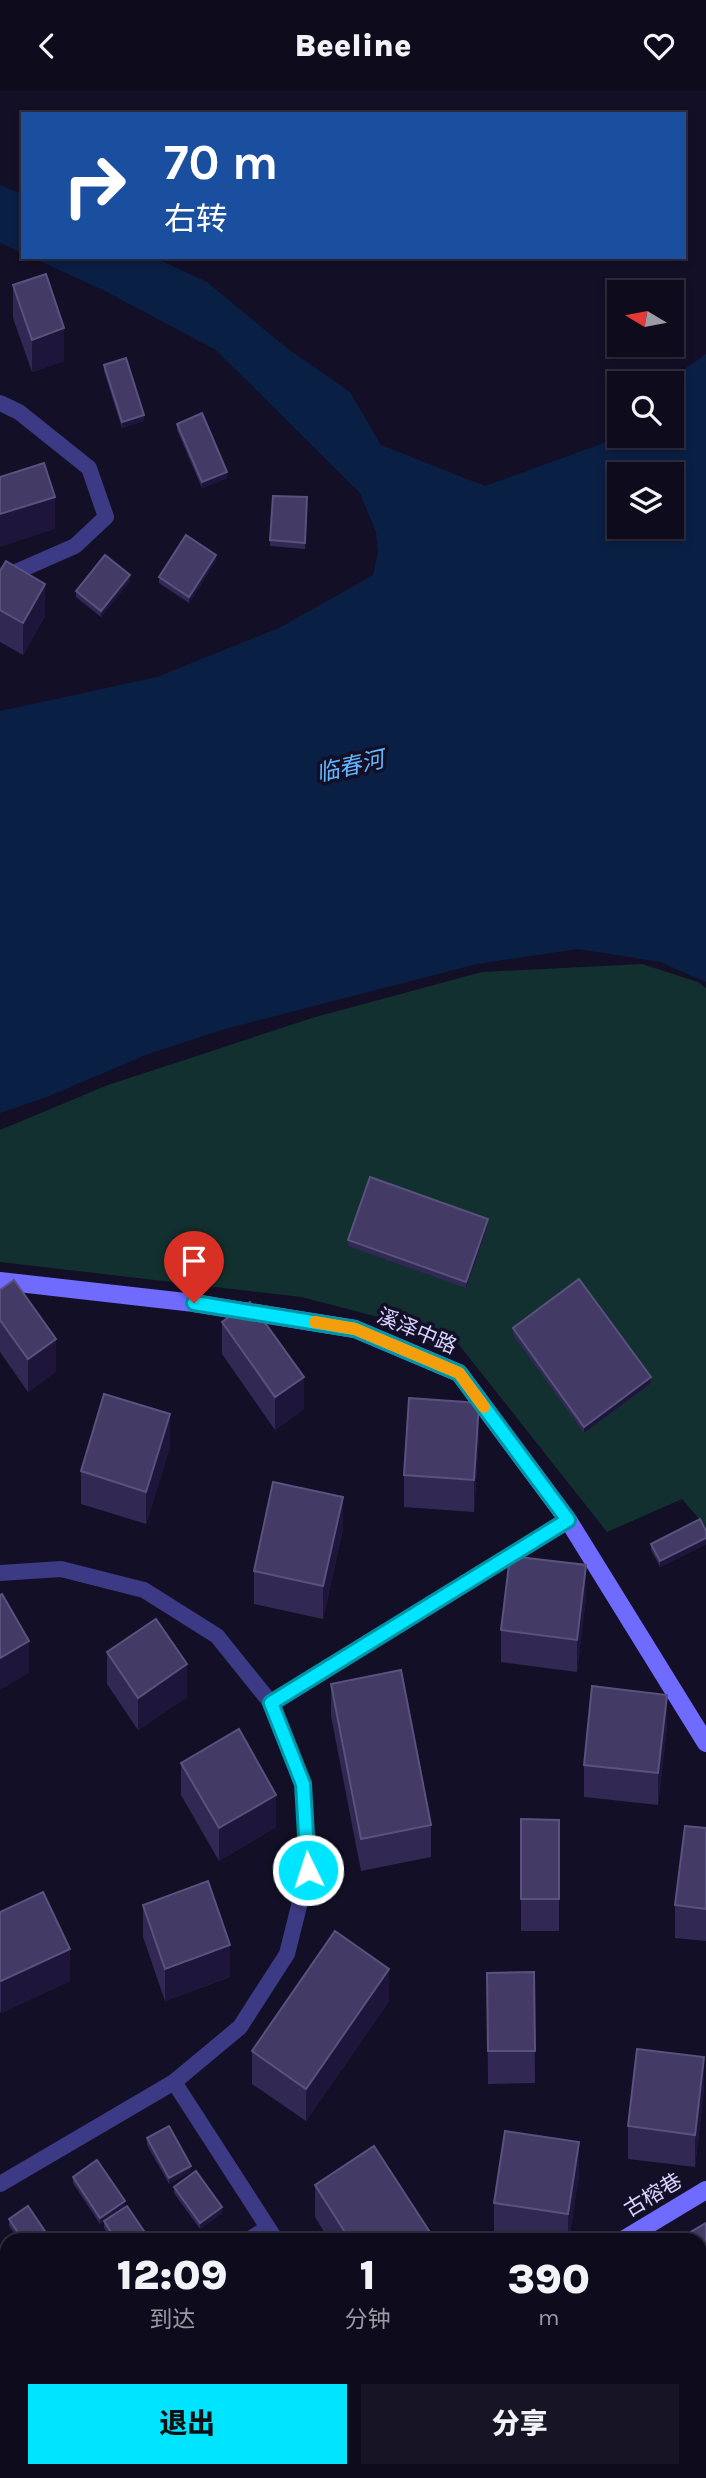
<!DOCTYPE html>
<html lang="zh">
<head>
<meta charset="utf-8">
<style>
  body { margin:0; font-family:Karla,"Noto Sans SC",sans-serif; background:#171425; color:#f1f3f6; height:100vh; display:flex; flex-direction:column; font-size:26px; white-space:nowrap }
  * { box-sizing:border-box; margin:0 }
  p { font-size:23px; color:#9b9ba3 }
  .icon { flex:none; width:38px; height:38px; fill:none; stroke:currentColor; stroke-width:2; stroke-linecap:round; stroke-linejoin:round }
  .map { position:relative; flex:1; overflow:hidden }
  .panel { position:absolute; left:0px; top:2142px; width:707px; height:245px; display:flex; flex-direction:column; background:#0e0b1c; border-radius:21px 21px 0 0; box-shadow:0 4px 10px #0003,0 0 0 2px #2e2b3b }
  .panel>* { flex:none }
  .banner { position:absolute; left:21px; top:21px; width:665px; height:147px; border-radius:0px; box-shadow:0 4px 10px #0003,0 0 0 2px #2e2b3b; background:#1a4fa0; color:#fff; overflow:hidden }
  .needle { width:46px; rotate:280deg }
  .fabs { position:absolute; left:607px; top:189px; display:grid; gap:14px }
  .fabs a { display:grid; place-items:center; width:77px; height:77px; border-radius:0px; background:#0e0b1c; box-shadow:0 4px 10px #0003,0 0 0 2px #2e2b3b; font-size:35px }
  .pin { position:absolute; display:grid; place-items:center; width:60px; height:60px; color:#fff; margin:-72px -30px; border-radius:50% 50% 50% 0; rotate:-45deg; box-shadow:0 0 7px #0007 }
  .pin .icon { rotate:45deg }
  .me { position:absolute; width:77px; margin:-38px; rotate:356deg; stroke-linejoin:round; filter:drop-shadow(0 0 5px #0008) }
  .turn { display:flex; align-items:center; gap:24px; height:147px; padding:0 28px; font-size:32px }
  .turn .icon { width:91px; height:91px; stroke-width:2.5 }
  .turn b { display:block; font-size:49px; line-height:60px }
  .eta { display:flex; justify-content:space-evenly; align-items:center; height:119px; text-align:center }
  .eta b { font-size:42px; font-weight:800; line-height:49px }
  .cta { display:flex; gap:14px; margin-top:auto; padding:14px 28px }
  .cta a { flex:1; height:80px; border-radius:0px; background:#00e5ff; color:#111; font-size:28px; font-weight:800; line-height:80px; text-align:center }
  .cta a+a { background:#171425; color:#f1f3f6 }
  header { display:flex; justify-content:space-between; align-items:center; height:91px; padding:0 28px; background:#0e0b1c; font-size:32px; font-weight:800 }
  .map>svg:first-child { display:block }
</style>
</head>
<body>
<header><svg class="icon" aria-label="back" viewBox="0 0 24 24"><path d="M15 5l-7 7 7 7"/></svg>Beeline<svg class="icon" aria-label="heart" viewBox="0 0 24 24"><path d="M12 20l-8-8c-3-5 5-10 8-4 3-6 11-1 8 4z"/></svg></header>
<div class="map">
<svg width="706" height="2387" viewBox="0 0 706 2387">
  <rect width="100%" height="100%" fill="#130f26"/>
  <path fill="#12302f" d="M642,873L698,891L706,897V1436L682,1408L607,1441L452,1245L301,1206L0,1171V1039L108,994L312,927L482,881Z"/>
  <g fill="#0a1f44" fill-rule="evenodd">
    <path d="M0,94L23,103V162L0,152Z"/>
    <path d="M31,166H153L207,191L288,258L350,301L381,354L485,395L623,345H672V306L683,279L706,263V891L660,871L578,858L477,873L225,938L148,963L47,1006L0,1022V620L157,586L281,536L373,484L378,462L376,441L360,402L216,259L103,199ZM620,383H672V436H620Z"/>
  </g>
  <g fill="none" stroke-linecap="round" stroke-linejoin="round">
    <g stroke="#3d3a85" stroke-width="16">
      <path d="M0,312L19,321L89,377L106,426L75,455L0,488"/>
      <path d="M0,1482L61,1478L144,1499L217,1545L271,1612L303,1693L308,1779L287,1863L240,1936L174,1991L0,2093"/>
      <path d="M271,1612L568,1429"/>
      <path d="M174,1991L276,2149"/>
      <path d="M248,2149L268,2137"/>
      <path d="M0,2243L7,2254"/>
      <path d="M0,2380L7,2367"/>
    </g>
    <g stroke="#6f6bff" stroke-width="18">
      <path d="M0,1190L194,1212L355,1238L459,1282L568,1429L706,1652"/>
      <path d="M623,2149L706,2099"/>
      <path d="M421,2380L426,2387"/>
      <path d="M229,2387L240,2380"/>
    </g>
  </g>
  <g fill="#312854">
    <path d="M13,194L64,270L32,281L13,227Z"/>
    <path d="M104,274L144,330L122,337L104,280Z"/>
    <path d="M177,333L227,387L202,397L177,339Z"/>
    <path d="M307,406L305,458L270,455V449Z"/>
    <path d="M216,470L189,512L159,492V486Z"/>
    <path d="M0,480L45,525L23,564L0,551Z"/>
    <path d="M130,490L101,526L76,506V500Z"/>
    <path d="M488,1134L466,1197L348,1155V1149Z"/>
    <path d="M0,1199L56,1280L28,1301L0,1261Z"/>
    <path d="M222,1231L304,1318L275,1339L222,1263Z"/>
    <path d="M513,1237L651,1292L584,1342L513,1244Z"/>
    <path d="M479,1344L474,1421L404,1416V1384Z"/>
    <path d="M170,1356L146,1433L81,1413V1380Z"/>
    <path d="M343,1438L323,1528L254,1513V1480Z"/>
    <path d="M706,1440V1453L660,1476L651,1459V1453Z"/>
    <path d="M586,1507L577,1581L501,1571V1539Z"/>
    <path d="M107,1561L187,1606L138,1639L107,1593Z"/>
    <path d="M331,1593L431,1734V1766L361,1780L331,1625Z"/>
    <path d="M667,1636L658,1714L584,1706V1674Z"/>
    <path d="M181,1672L276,1736L219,1770L181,1704Z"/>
    <path d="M521,1728L559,1729V1840H521Z"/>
    <path d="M706,1737V1850L675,1847V1814Z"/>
    <path d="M143,1814L230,1886L165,1910L143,1846Z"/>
    <path d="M0,1821L70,1890L1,1922L0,1920Z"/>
    <path d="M534,1881L535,1992L488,1993L487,1882Z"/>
    <path d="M389,1910L306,2030L252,1993V1960Z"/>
    <path d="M704,1998L695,2076L628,2068V2035Z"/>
    <path d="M147,2047L191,2081L169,2093L147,2054Z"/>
    <path d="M579,2083L569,2149H526L494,2144V2112Z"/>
    <path d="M73,2086L125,2116L150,2149H112L104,2137V2130L100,2133L73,2092Z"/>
    <path d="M315,2094L435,2149H329L315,2126Z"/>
    <path d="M174,2096L222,2122L200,2138L174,2102Z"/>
    <path d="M9,2128L51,2149H19L9,2135Z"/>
    <path d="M706,2203V2232L700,2222V2207Z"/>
    <path d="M354,2380H393L397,2387H358Z"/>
    <path d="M630,2380H651L655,2387H634Z"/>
  </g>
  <g fill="#1d163a">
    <path d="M64,237V270L32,281V249Z"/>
    <path d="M144,324V330L122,337V331Z"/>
    <path d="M227,381V387L202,397V391Z"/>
    <path d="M55,406V438L0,456V423Z"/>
    <path d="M216,464V470L189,512V506Z"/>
    <path d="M130,484V490L101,526V520Z"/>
    <path d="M45,493V525L23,564V532Z"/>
    <path d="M488,1128V1134L466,1197V1191Z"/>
    <path d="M56,1248V1280L28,1301V1268Z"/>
    <path d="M304,1286V1318L275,1339V1306Z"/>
    <path d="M651,1286V1292L584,1342V1336Z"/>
    <path d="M479,1312V1344L474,1421V1389Z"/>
    <path d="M170,1323V1356L146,1433V1401Z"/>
    <path d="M343,1406V1438L323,1528V1495Z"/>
    <path d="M706,1447V1453L660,1476V1470Z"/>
    <path d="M586,1474V1507L577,1581V1549Z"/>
    <path d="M29,1550V1582L0,1599V1567Z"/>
    <path d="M187,1573V1606L138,1639V1607Z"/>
    <path d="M667,1604V1636L658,1714V1682Z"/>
    <path d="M276,1704V1736L219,1770V1737Z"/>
    <path d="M230,1854V1886L165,1910V1878Z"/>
    <path d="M70,1858V1890L1,1922V1890Z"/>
    <path d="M389,1878V1910L306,2030V1998Z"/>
    <path d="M704,1966V1998L695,2076V2044Z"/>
    <path d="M579,2051V2083L569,2149H568V2123Z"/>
    <path d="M191,2075V2081L169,2093V2087Z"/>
    <path d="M125,2110V2116L100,2133V2127Z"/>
    <path d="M222,2116V2122L200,2138V2132Z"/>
    <path d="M706,2177V2183L700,2187V2181Z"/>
    <path d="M7,2270V2276L0,2312V2306Z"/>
    <path d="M179,2380H191L178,2387H175V2382Z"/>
    <path d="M472,2380H483L469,2387V2381Z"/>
  </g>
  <g fill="#433a66" stroke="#5a527e" stroke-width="2">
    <path d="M46,183L64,237L32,249L13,194Z"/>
    <path d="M126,267L144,324L122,331L104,274Z"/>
    <path d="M202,322L227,381L202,391L177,333Z"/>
    <path d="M44,372L55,406L0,423V386Z"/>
    <path d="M273,405L307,406L305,452L270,449Z"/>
    <path d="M186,444L216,464L189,506L159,486Z"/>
    <path d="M105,464L130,484L101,520L76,500Z"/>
    <path d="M6,470L45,493L23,532L0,519V480Z"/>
    <path d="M370,1086L488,1128L466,1191L348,1149Z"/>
    <path d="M579,1188L651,1286L584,1336L513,1237Z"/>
    <path d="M14,1189L56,1248L28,1268L0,1229V1199Z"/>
    <path d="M250,1211L304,1286L275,1306L222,1231Z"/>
    <path d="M104,1303L170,1323L146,1401L81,1380Z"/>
    <path d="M409,1307L479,1312L474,1389L404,1384Z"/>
    <path d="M273,1391L343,1406L323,1495L254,1480Z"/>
    <path d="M700,1428L706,1440V1447L660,1470L651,1453Z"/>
    <path d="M510,1465L586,1474L577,1549L501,1539Z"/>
    <path d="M2,1503L29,1550L0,1567V1504Z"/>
    <path d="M156,1528L187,1573L138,1607L107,1561Z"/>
    <path d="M401,1579L431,1734L361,1748L331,1593Z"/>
    <path d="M592,1595L667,1604L658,1682L584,1674Z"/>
    <path d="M239,1638L276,1704L219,1737L181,1672Z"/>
    <path d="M521,1728L559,1729V1808H521Z"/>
    <path d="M685,1735L706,1737V1818L675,1814Z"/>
    <path d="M208,1790L230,1854L165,1878L143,1814Z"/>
    <path d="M43,1801L70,1858L1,1890L0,1888V1821Z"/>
    <path d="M335,1840L389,1878L306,1998L252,1960Z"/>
    <path d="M534,1881L535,1960H488L487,1882Z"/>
    <path d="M637,1958L704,1966L695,2044L628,2035Z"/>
    <path d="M169,2035L191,2075L169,2087L147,2047Z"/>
    <path d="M505,2040L579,2051L568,2123L494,2112Z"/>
    <path d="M374,2055L435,2149H350L315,2094Z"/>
    <path d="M97,2069L125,2110L100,2127L73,2086Z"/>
    <path d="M196,2080L222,2116L200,2132L174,2096Z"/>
    <path d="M28,2115L51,2149H23L9,2128Z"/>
    <path d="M127,2115L150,2149H116L104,2130Z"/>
    <path d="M706,2132V2177L700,2181V2149H677Z"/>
    <path d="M706,2203V2225L700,2216V2207Z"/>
    <path d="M0,2265L7,2267L0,2306Z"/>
    <path d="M78,2380H121L126,2387H79L75,2382Z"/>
    <path d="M357,2380H393L397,2387H361Z"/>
    <path d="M634,2380H651L655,2387H637Z"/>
  </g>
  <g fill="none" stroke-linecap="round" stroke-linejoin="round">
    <g stroke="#0095a6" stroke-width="18">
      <path id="route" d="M194,1212L355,1238L459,1282L568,1429L271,1612L303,1693L308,1779"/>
    </g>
    <use href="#route" stroke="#00e5ff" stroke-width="12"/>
    <path stroke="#f59e0b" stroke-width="12" d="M315,1231L355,1238L459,1282L484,1316"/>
  </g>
  <g text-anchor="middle" stroke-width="7" stroke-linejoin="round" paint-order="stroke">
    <g font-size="21" fill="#d9d4ff" stroke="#130f26">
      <text transform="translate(417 1240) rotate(23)" y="7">溪泽中路</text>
      <text transform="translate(653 2104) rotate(-31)" y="7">古榕巷</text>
    </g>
    <g font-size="23" font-style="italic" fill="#62b6ff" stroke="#130f26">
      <text transform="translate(350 675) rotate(-13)" y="8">临春河</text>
    </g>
  </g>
</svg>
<div class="fabs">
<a><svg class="needle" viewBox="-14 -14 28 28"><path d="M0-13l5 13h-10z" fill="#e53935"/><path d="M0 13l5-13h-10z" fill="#9b9ba3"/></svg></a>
<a><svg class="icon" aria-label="search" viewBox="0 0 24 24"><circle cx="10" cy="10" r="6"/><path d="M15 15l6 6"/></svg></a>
<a><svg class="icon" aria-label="layers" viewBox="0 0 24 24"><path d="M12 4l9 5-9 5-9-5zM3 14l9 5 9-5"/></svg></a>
</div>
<div class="pin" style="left:194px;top:1212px;background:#d93025"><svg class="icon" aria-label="arrive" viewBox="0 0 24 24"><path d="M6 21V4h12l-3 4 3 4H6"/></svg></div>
<svg class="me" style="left:308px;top:1779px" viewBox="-20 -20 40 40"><circle r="17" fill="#00e5ff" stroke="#fff" stroke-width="3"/><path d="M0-11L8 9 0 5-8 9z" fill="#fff"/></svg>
<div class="banner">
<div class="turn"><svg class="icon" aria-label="right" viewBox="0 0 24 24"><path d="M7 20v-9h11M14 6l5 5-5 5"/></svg><div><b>70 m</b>右转</div></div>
</div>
<section class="panel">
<div class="eta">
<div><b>12:09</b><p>到达</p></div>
<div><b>1</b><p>分钟</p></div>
<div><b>390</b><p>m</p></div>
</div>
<div class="cta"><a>退出</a><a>分享</a></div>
</section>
</div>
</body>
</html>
